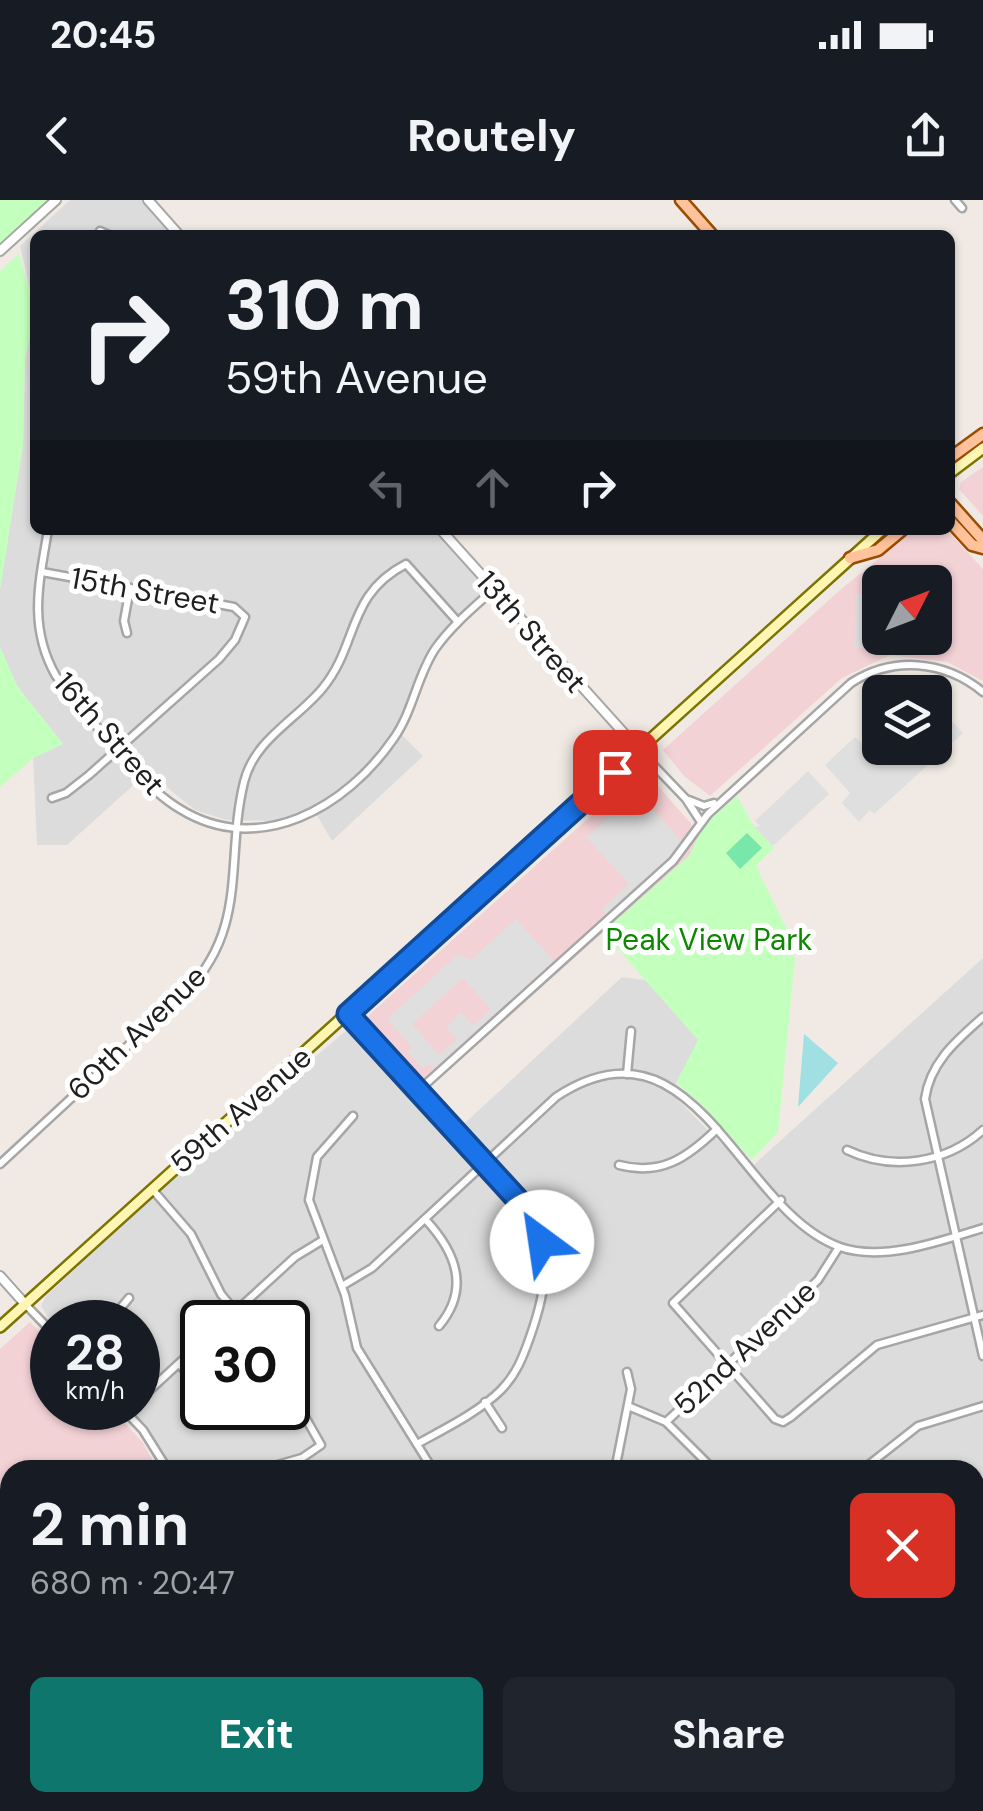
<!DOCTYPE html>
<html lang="en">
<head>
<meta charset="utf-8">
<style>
  body { margin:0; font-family:"DM Sans",sans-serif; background:#20242c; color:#f1f3f6; height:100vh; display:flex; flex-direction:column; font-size:38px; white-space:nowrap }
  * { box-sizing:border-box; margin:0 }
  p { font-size:32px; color:#9ea1a6 }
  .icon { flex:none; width:55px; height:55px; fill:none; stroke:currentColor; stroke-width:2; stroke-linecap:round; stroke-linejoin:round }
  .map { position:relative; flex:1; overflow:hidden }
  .sheet { position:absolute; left:0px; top:1260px; width:985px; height:352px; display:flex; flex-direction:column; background:#171b24; border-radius:30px 30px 0 0; box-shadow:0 2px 8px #0004 }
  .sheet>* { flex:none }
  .banner { position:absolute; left:30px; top:30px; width:925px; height:305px; border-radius:15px; box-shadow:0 2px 8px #0004; background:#171b24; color:#f1f3f6; overflow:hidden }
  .needle { width:65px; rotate:48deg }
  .buttons { position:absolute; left:862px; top:365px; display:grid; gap:20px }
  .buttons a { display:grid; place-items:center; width:90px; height:90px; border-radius:15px; background:#171b24; box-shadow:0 2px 8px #0004; font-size:50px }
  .speed { position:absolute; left:30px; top:1100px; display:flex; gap:20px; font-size:50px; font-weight:700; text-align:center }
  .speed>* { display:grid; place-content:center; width:130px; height:130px; border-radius:50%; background:#171b24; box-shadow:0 2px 8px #0004; line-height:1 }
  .speed small { font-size:25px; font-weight:400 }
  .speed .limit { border:5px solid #111; border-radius:15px; background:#fff; color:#111 }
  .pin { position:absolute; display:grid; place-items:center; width:85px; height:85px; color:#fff; margin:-42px; border-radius:20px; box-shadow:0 5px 15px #0006 }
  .me { position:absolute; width:110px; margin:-55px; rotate:329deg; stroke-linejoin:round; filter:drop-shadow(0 0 8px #0008) }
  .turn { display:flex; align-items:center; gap:35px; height:210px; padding:0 30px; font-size:45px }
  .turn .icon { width:130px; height:130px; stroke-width:2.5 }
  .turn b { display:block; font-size:70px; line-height:85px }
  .lanes { display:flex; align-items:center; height:95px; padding:0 30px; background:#0003; justify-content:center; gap:50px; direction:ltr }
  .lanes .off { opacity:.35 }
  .round { display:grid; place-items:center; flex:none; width:105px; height:105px; border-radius:15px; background:#20242c }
  .headline { display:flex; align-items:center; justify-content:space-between; height:170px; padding:0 30px }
  h1 { font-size:60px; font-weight:800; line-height:75px }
  .cta { display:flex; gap:20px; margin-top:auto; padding:20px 30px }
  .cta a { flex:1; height:115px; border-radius:15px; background:#0f766e; color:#fff; font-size:40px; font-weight:800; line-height:115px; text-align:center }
  .cta a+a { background:#20242c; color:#f1f3f6 }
  .status { display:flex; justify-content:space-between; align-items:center; height:70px; padding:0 50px; background:#171b24; direction:ltr }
  .status svg { height:28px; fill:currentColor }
  header { display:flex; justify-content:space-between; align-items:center; height:130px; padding:0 30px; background:#171b24; font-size:45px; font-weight:800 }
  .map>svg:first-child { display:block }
</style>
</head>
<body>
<div class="status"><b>20:45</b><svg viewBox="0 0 49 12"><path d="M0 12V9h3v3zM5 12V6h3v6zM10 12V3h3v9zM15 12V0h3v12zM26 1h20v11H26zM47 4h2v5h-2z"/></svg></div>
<header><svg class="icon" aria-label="back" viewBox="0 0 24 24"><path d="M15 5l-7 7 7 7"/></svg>Routely<svg class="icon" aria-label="share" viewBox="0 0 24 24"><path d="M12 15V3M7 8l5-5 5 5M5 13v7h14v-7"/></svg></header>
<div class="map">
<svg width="983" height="1611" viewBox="0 0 983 1611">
  <rect width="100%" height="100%" fill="#f1eae4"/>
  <g fill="#dddcdc" fill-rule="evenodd">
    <path d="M70,0H144L175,35H35V330H437L482,382L481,393L434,441L395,528L423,556L332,641L312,607L273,621L226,620L195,610L148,572L67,645H37L33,558L63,544L17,486L0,447V389L23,244L25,159L35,112L20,46Z"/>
    <path d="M983,758V1512L975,1503V1270H175L130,1208H138V1122L52,1123L41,1106L46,1096L192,961L348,829L451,936L622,777L645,780L699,840L671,893L748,970ZM202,1122H288V1208H202Z"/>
  </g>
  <g fill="#f3d2d6" fill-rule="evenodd">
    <path d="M983,267V316L959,289L961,282Z"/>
    <path d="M914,330H947L983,369V481L947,462L890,455L842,478L710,596L684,576L663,550L840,390ZM880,382H935V438H880Z"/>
    <path d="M640,572H646L700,634L689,656L428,888L372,826L367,819L370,814Z"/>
    <path d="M30,1122L52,1145V1208H111L143,1243L158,1270H10V1578L0,1567V1149Z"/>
  </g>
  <g fill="#fff9df">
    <path d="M975,1500L983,1509V1611H626L635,1602H975Z"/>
    <path d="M180,1602H575L578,1611H170Z"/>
  </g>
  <g fill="#c3ffbd">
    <path d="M0,0H56L0,51Z"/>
    <path d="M19,54L35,112L25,159L23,244L0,389V71Z"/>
    <path d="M0,447L17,486L63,544L33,558L0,587Z"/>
    <path d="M737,596L755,628L774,648L756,666L789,734L795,759L778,932L752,960L700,903L676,883L698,840L603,732L689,656L704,625Z"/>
  </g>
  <g fill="#7ae7aa">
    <path d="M747,633L762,648L740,669L726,653Z"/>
    <path d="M262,1602L377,1603L385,1611H253Z"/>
  </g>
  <g fill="#dfdfdf" fill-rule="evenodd">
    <path d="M856,394L880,395V438H905V445L854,448Z"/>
    <path d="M944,513L963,533L874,614L870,610L859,622L842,603L850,593L825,565L855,537L879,560L894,548H935V515Z"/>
    <path d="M808,571L829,594L773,646L754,627L760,626L755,621Z"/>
    <path d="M637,592L684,644L606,714L602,709L629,684L586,637Z"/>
    <path d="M516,719L554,761L434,869L429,864L423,869L408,852L412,847L387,819L457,755L471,760ZM463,778L491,809L473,825L461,812L446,827L457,839L439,855L412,824Z"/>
  </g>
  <path fill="#a0dfe2" d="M804,834L838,863L798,907Z"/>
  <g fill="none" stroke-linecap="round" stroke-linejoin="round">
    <path stroke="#a0dfe2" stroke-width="2.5" d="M569,1602L571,1611"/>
    <g stroke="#a6a6a6" stroke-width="11">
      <g id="minor">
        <path d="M955,0L962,8"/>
        <path d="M100,31L109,35"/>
        <path d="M48,330C39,383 28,427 56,476C90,516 135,582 180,609C259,658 347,607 394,538C413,511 417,476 435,449C451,426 473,408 494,389"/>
        <path d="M42,372L234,407L245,417L235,440L219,459L89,575L66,593L52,598"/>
        <path d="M127,433L124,421L130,388"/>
        <path d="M639,550L686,599L701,622"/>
        <path d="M689,600L704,606L714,603"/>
        <path d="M348,815L519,1000C555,1045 548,1086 530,1137C523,1157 516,1175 501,1190C479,1212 444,1229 417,1244"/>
        <path d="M983,817C957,840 930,862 925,899L983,1156"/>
        <path d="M627,874L631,831"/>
        <path d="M418,891L673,661L708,614L851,483C893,456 944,460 983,492"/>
        <path d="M353,916L317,957L309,1000L345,1095L357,1148L433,1270"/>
        <path d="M847,950C891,971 946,964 983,930"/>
        <path d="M0,964L186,792C249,727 225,660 244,582C254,540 296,520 322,489C359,445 346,395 406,364L458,422"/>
        <path d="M619,965C661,976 687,958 717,929"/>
        <path d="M152,989L191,1034L221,1094L244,1122"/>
        <path d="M781,1000L673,1103L775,1219L783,1222L791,1217L877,1145L983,1115"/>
        <path d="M425,1019C455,1051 471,1088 439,1126"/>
        <path d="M545,1052L571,1047"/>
        <path d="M342,1086L372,1068L556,897C696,805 738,1011 840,1047C883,1062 941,1041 983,1028"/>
        <path d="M25,1104L52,1132"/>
        <path d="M109,1122L129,1098"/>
        <path d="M224,1122L295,1057L323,1040"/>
        <path d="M179,1164L202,1189"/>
        <path d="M138,1201L202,1142"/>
        <path d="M485,1202L502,1228"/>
        <path d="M628,1206L666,1222L714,1270"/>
        <path d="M122,1208L143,1230L168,1270"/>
        <path d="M666,1222L818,1080L839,1047"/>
        <path d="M260,1270L302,1258L321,1245L288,1187"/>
        <path d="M615,1270L631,1189L627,1172"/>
        <path d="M862,1270L918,1226L983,1206"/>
        <path d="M975,1297L983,1295"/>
        <path d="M975,1405L983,1398"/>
      </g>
    </g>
    <g stroke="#a6a6a6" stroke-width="12">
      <g id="tertiary">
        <path d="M148,0L179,35"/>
        <path d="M0,51L56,0"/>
        <path d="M441,330L639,550"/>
        <path d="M0,1076L25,1104"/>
        <path d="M975,1522L983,1530"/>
        <path d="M642,1611L651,1602"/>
      </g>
    </g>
    <g stroke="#7c7400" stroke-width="14">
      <g id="secondary">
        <path d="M950,273L983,248"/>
        <path d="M0,1127L882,330"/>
        <path d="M0,1585L10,1596"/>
        <path d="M16,1602L24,1611"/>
      </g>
    </g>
    <g stroke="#9a4c00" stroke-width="15">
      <g id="primary">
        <path d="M681,0L712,35"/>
        <path d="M950,258L983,234"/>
        <path d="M950,303L983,340"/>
        <path d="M950,321L972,345L983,348"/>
        <path d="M850,358L878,350L902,330"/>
      </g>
    </g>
    <use href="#minor" stroke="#fff" stroke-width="6"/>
    <use href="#tertiary" stroke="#fff" stroke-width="8"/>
    <use href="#secondary" stroke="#fff6b4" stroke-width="9"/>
    <use href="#primary" stroke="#ffc29b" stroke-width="10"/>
  </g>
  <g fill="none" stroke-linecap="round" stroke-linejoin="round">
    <g stroke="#114b97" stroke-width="25">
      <path id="route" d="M542,1042L518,1000L348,814L615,572"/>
    </g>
    <use href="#route" stroke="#1a73e8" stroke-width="18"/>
  </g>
  <g text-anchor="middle" stroke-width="10" stroke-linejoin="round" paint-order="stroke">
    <g font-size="30" fill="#1f1f1f" stroke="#fff">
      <text transform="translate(145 391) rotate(10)" y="10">15th Street</text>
      <text transform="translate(531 432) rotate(49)" y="10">13th Street</text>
      <text transform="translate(109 534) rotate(49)" y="10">16th Street</text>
      <text transform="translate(137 833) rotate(-44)" y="10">60th Avenue</text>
      <text transform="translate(241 910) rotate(-41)" y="10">59th Avenue</text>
      <text transform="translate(745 1148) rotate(-43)" y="10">52nd Avenue</text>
    </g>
    <g font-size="30" fill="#0d8901" stroke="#fff">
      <text x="709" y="750">Peak View Park</text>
    </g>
  </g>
</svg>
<div class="buttons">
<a><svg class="needle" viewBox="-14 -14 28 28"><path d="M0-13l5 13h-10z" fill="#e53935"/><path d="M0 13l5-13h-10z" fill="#9ea1a6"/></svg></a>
<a><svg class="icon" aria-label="layers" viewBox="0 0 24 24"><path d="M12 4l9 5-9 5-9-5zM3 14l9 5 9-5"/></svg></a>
</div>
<div class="speed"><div>28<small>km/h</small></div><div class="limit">30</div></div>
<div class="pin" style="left:615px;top:572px;background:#d93025"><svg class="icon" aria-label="arrive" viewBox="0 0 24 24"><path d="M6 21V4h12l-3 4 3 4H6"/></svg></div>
<svg class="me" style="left:542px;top:1042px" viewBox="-20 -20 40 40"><circle r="19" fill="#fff"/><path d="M0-13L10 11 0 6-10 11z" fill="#1a73e8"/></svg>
<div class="banner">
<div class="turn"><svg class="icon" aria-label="right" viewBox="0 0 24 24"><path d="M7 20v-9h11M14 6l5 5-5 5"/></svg><div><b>310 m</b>59th Avenue</div></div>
<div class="lanes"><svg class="icon off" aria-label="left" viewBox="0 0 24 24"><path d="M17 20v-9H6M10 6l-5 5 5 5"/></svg><svg class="icon off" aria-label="ahead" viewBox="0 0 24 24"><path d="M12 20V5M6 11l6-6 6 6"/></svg><svg class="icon" aria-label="right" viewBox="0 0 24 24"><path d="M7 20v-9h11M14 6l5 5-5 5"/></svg></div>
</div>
<section class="sheet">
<div class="headline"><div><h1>2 min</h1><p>680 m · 20:47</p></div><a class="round" style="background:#d93025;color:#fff"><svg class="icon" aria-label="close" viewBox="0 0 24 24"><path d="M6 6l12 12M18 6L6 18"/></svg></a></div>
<div class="cta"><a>Exit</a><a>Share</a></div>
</section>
</div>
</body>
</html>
